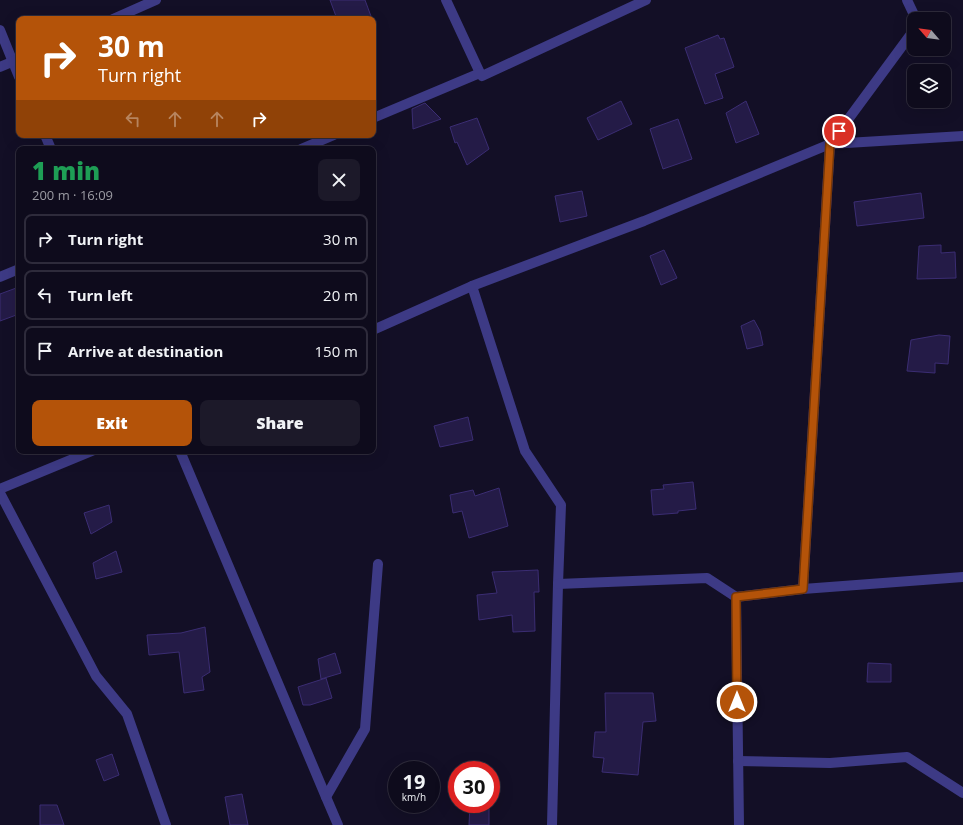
<!DOCTYPE html>
<html lang="en">
<head>
<meta charset="utf-8">
<style>
  body { margin:0; font-family:"Open Sans",sans-serif; background:#1c1929; color:#f1f3f6; height:100vh; display:flex; flex-direction:column; font-size:15px; white-space:nowrap }
  * { box-sizing:border-box; margin:0 }
  p { font-size:13px; color:#9b9ba3 }
  .icon { flex:none; width:22px; height:22px; fill:none; stroke:currentColor; stroke-width:2; stroke-linecap:round; stroke-linejoin:round }
  .map { position:relative; flex:1; overflow:hidden }
  .panel { position:absolute; left:16px; top:146px; width:360px; height:308px; display:flex; flex-direction:column; background:#0e0b1c; border-radius:8px; box-shadow:0 4px 16px #0002,0 0 0 1px #2e2b3b }
  .panel>* { flex:none }
  .top-card { position:absolute; left:16px; top:16px; width:360px; height:122px; border-radius:8px; box-shadow:0 4px 16px #0002,0 0 0 1px #2e2b3b; background:#b45309; color:#fff; overflow:hidden }
  .needle { width:26px; rotate:298deg }
  .controls { position:absolute; left:907px; top:12px; display:grid; gap:8px }
  .controls a { display:grid; place-items:center; width:44px; height:44px; border-radius:8px; background:#0e0b1c; box-shadow:0 4px 16px #0002,0 0 0 1px #2e2b3b; font-size:20px }
  .speed { position:absolute; left:388px; top:761px; display:flex; gap:8px; font-size:20px; font-weight:700; text-align:center }
  .speed>* { display:grid; place-content:center; width:52px; height:52px; border-radius:50%; background:#0e0b1c; box-shadow:0 4px 16px #0002,0 0 0 1px #2e2b3b; line-height:1 }
  .speed small { font-size:10px; font-weight:400 }
  .speed .limit { border:6px solid #d22; background:#fff; color:#111 }
  .pin { position:absolute; display:grid; place-items:center; width:34px; height:34px; color:#fff; margin:-17px; border:2px solid #fff; border-radius:50%; box-shadow:0 1px 4px #0007 }
  .me { position:absolute; width:44px; margin:-22px; rotate:0deg; stroke-linejoin:round; filter:drop-shadow(0 0 3px #0008) }
  .turn { display:flex; align-items:center; gap:14px; height:84px; padding:0 16px; font-size:18px }
  .turn .icon { width:52px; height:52px; stroke-width:2.5 }
  .turn b { display:block; font-size:28px; line-height:34px }
  .lanes { display:flex; align-items:center; height:38px; padding:0 16px; background:#0003; justify-content:center; gap:20px; direction:ltr }
  .lanes .off { opacity:.35 }
  .round { display:grid; place-items:center; flex:none; width:42px; height:42px; border-radius:8px; background:#1c1929 }
  .head { display:flex; align-items:center; justify-content:space-between; height:68px; padding:0 16px }
  h1 { font-size:24px; font-weight:800; line-height:30px; color:#1e9e55 }
  .cta { display:flex; gap:8px; margin-top:auto; padding:8px 16px }
  .cta a { flex:1; height:46px; border-radius:8px; background:#b45309; color:#fff; font-size:16px; font-weight:800; line-height:46px; text-align:center }
  .cta a+a { background:#1c1929; color:#f1f3f6 }
  ul { padding:0; list-style:none }
  li { display:flex; align-items:center; gap:12px; height:50px; margin:0 8px 6px; padding:0 8px; border:2px solid #2e2b3b; border-radius:8px }
  li div { flex:1 }
  li b { display:block; font-size:15px }
  li em { font-style:normal }
  .map>svg:first-child { display:block }
</style>
</head>
<body>
<div class="map">
<svg width="963" height="825" viewBox="0 0 963 825">
  <rect width="100%" height="100%" fill="#130f26"/>
  <g fill="#241b47" stroke="#3b2d73">
    <path d="M330,0H365L372,19H337Z"/>
    <path d="M718,35L720,39L724,38L734,67L715,74L723,98L705,104L685,48Z"/>
    <path d="M621,101L632,124L598,140L587,118Z"/>
    <path d="M746,101L759,134L736,143L726,113Z"/>
    <path d="M425,103L441,119L413,129L412,109Z"/>
    <path d="M477,118L489,149L467,165L457,142L455,143L450,127Z"/>
    <path d="M678,119L692,159L663,169L650,129Z"/>
    <path d="M582,191L587,216L560,222L555,196Z"/>
    <path d="M921,193L924,218L857,226L854,202Z"/>
    <path d="M941,245V253L955,252L956,278L917,279L919,246Z"/>
    <path d="M664,250L677,278L661,285L650,256Z"/>
    <path d="M19,287V314L0,321V294Z"/>
    <path d="M754,320L760,331L763,345L747,349L741,326Z"/>
    <path d="M939,335L950,336L948,364L935,363V373L907,371L911,340Z"/>
    <path d="M468,417L473,440L440,447L434,426Z"/>
    <path d="M693,482L696,509L678,511V513L653,515L651,490L664,489L663,485Z"/>
    <path d="M499,488L508,526L469,538L462,511L453,513L450,495L473,490L475,496Z"/>
    <path d="M109,505L112,522L91,534L84,513Z"/>
    <path d="M116,551L122,572L96,579L93,563Z"/>
    <path d="M538,570L539,592H534L535,631L513,632L512,615L479,620L477,595L497,593L492,572Z"/>
    <path d="M205,627L210,672L202,677L204,690L184,693L179,652L149,655L147,635L181,633Z"/>
    <path d="M335,653L341,673L321,679L318,659Z"/>
    <path d="M868,663L891,664V682H867Z"/>
    <path d="M326,678L332,698L310,705H303L298,687Z"/>
    <path d="M605,693H653L656,721L643,722L638,775L602,772L604,758L593,757L595,732H606Z"/>
    <path d="M112,754L119,775L104,781L96,760Z"/>
    <path d="M242,794L248,825H230L225,797Z"/>
    <path d="M470,804H489V825H469Z"/>
    <path d="M40,805H57L64,825H40Z"/>
  </g>
  <g fill="none" stroke-linecap="round" stroke-linejoin="round">
    <g stroke="#3d3a85" stroke-width="10">
      <path d="M446,0L480,73"/>
      <path d="M907,0L916,19"/>
      <path d="M113,19L156,0"/>
      <path d="M0,30L19,77"/>
      <path d="M0,67L19,59"/>
      <path d="M373,118L480,73L482,76L646,0"/>
      <path d="M45,135L51,149"/>
      <path d="M301,149L334,135"/>
      <path d="M0,277L19,269"/>
      <path d="M472,286L525,451L561,505L558,584L552,825"/>
      <path d="M373,330L472,286L644,221L830,144L963,136"/>
      <path d="M180,451L326,797L338,825"/>
      <path d="M0,489L92,451"/>
      <path d="M0,493L96,676L127,714L166,825"/>
      <path d="M558,584L707,578L736,597"/>
      <path d="M803,589L963,577"/>
      <path d="M738,761L830,763L907,757L963,793"/>
      <path d="M326,797L365,729L378,564"/>
      <path d="M739,825L736,597L803,589L830,144L914,30"/>
    </g>
  </g>
  <g fill="none" stroke-linecap="round" stroke-linejoin="round">
    <g stroke="#753606" stroke-width="10">
      <path id="route" d="M737,702L736,597L803,589L830,144L839,131"/>
    </g>
    <use href="#route" stroke="#b45309" stroke-width="7"/>
  </g>
</svg>
<div class="controls">
<a><svg class="needle" viewBox="-14 -14 28 28"><path d="M0-13l5 13h-10z" fill="#e53935"/><path d="M0 13l5-13h-10z" fill="#9b9ba3"/></svg></a>
<a><svg class="icon" aria-label="layers" viewBox="0 0 24 24"><path d="M12 4l9 5-9 5-9-5zM3 14l9 5 9-5"/></svg></a>
</div>
<div class="speed"><div>19<small>km/h</small></div><div class="limit">30</div></div>
<div class="pin" style="left:839px;top:131px;background:#d93025"><svg class="icon" aria-label="arrive" viewBox="0 0 24 24"><path d="M6 21V4h12l-3 4 3 4H6"/></svg></div>
<svg class="me" style="left:737px;top:702px" viewBox="-20 -20 40 40"><circle r="17" fill="#b45309" stroke="#fff" stroke-width="3"/><path d="M0-11L8 9 0 5-8 9z" fill="#fff"/></svg>
<div class="top-card">
<div class="turn"><svg class="icon" aria-label="right" viewBox="0 0 24 24"><path d="M7 20v-9h11M14 6l5 5-5 5"/></svg><div><b>30 m</b>Turn right</div></div>
<div class="lanes"><svg class="icon off" aria-label="left" viewBox="0 0 24 24"><path d="M17 20v-9H6M10 6l-5 5 5 5"/></svg><svg class="icon off" aria-label="ahead" viewBox="0 0 24 24"><path d="M12 20V5M6 11l6-6 6 6"/></svg><svg class="icon off" aria-label="ahead" viewBox="0 0 24 24"><path d="M12 20V5M6 11l6-6 6 6"/></svg><svg class="icon" aria-label="right" viewBox="0 0 24 24"><path d="M7 20v-9h11M14 6l5 5-5 5"/></svg></div>
</div>
<section class="panel">
<div class="head"><div><h1>1 min</h1><p>200 m · 16:09</p></div><a class="round"><svg class="icon" aria-label="close" viewBox="0 0 24 24"><path d="M6 6l12 12M18 6L6 18"/></svg></a></div>
<ul>
<li><svg class="icon" aria-label="right" viewBox="0 0 24 24"><path d="M7 20v-9h11M14 6l5 5-5 5"/></svg><div><b>Turn right</b></div><em>30 m</em></li>
<li><svg class="icon" aria-label="left" viewBox="0 0 24 24"><path d="M17 20v-9H6M10 6l-5 5 5 5"/></svg><div><b>Turn left</b></div><em>20 m</em></li>
<li><svg class="icon" aria-label="arrive" viewBox="0 0 24 24"><path d="M6 21V4h12l-3 4 3 4H6"/></svg><div><b>Arrive at destination</b></div><em>150 m</em></li>
</ul>
<div class="cta"><a>Exit</a><a>Share</a></div>
</section>
</div>
</body>
</html>
